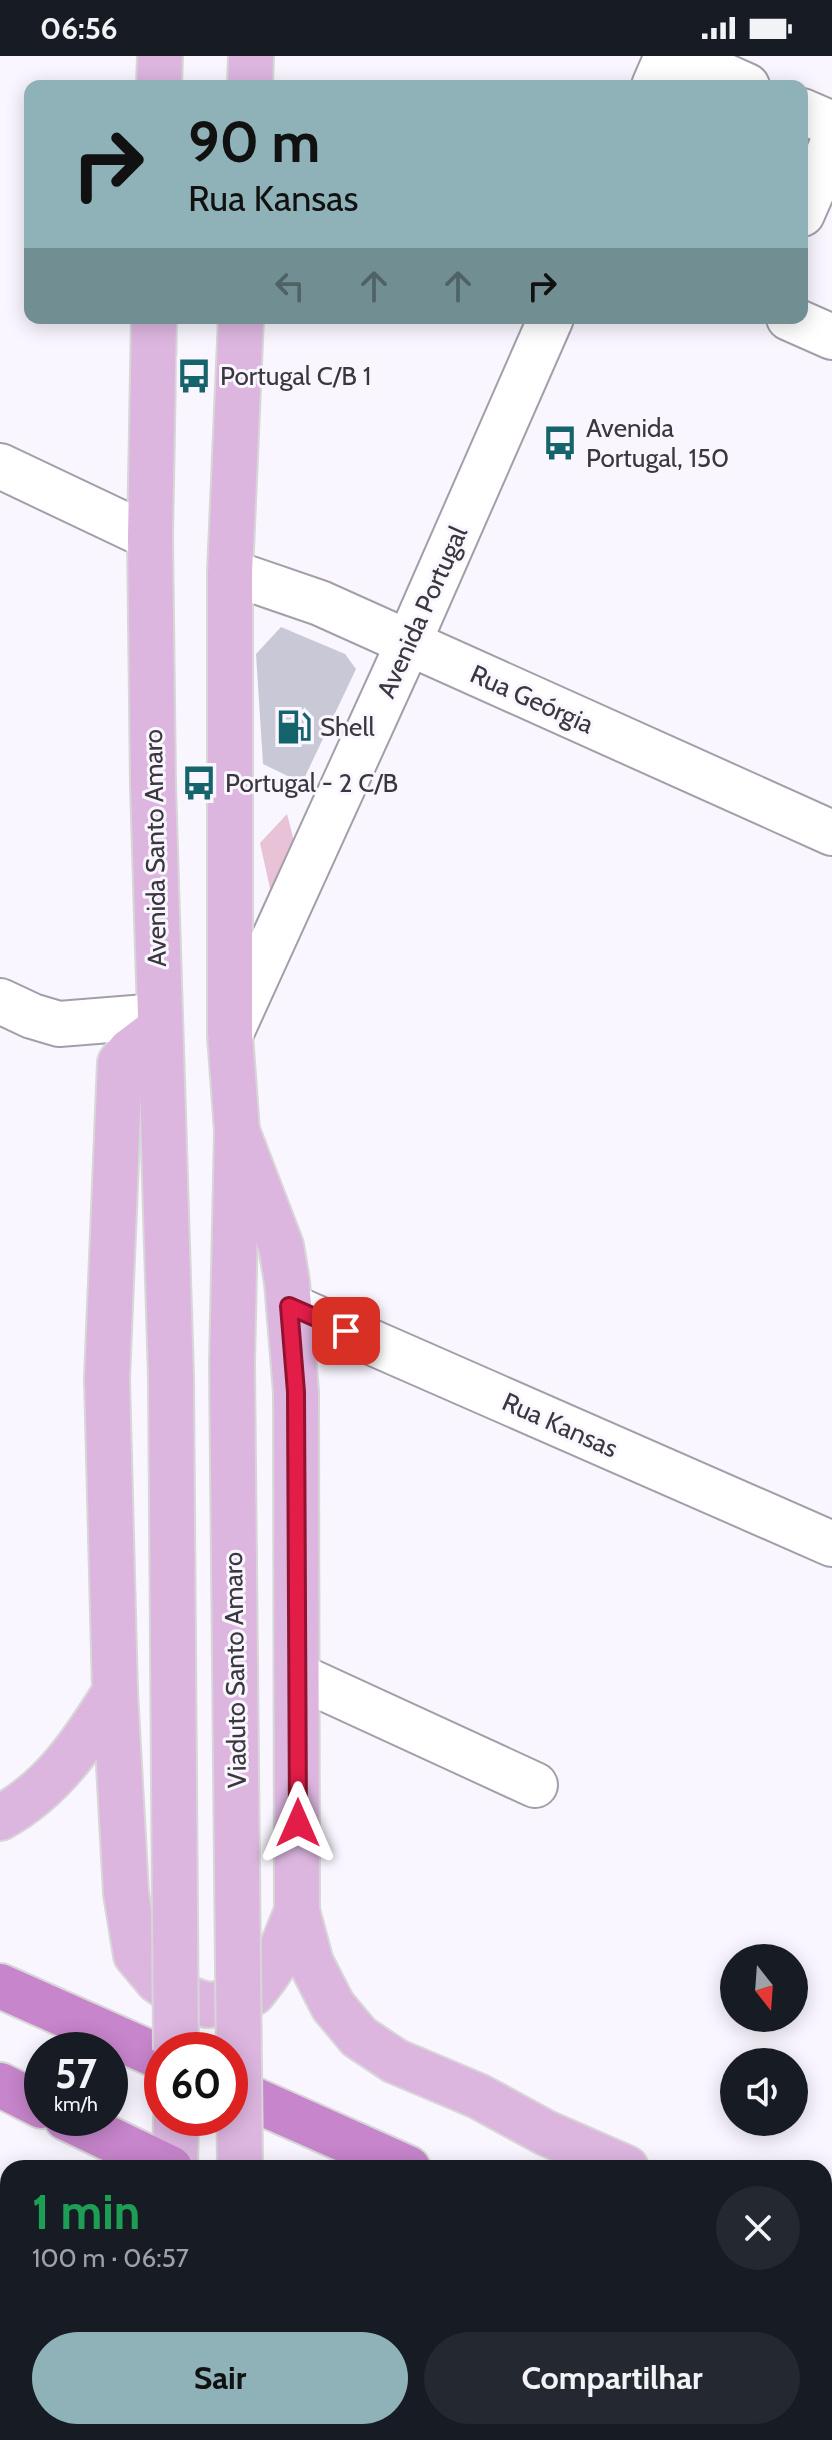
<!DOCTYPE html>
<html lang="pt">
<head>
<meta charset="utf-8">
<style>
  body { margin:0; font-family:Cabin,sans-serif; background:#242831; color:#f1f3f6; height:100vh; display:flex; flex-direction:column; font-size:30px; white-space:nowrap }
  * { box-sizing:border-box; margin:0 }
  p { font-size:26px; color:#9ea1a6 }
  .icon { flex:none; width:44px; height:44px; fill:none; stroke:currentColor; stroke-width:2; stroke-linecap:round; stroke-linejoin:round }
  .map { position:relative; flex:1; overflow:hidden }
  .details { position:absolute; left:0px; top:2104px; width:832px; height:280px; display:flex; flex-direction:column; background:#171b24; border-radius:24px 24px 0 0; box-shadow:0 4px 20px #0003 }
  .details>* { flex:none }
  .top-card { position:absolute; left:24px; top:24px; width:784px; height:244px; border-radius:16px; box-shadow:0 4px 20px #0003; background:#8eb2b7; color:#111; overflow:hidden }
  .needle { width:52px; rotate:163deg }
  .tools { position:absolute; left:720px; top:1888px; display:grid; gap:16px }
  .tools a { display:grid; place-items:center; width:88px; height:88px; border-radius:50%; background:#171b24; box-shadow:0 4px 20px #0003; font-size:40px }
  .speed { position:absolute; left:24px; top:1976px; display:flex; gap:16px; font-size:40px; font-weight:700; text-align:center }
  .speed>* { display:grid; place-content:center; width:104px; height:104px; border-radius:50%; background:#171b24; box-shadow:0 4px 20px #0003; line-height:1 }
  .speed small { font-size:20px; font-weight:400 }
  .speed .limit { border:12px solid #d22; background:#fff; color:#111 }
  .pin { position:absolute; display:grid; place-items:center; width:68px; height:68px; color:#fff; margin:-34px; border-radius:16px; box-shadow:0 4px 12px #0006 }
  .me { position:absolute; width:88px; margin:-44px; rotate:0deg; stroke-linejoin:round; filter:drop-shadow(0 0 6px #0008) }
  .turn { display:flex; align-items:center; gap:28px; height:168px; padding:0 32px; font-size:36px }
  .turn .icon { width:104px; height:104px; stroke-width:2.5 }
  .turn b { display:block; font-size:56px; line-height:68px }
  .lanes { display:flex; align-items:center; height:76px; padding:0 32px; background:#0003; justify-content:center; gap:40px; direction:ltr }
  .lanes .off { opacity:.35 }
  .round { display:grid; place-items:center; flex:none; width:84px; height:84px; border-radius:42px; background:#242831 }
  .overview { display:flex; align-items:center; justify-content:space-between; height:136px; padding:0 32px }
  h1 { font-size:48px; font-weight:800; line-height:60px; color:#1e9e55 }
  .action { display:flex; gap:16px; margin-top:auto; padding:16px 32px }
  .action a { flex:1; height:92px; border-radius:48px; background:#8eb2b7; color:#111; font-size:32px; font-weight:800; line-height:92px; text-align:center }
  .action a+a { background:#242831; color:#f1f3f6 }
  .status { display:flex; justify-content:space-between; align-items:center; height:56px; padding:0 40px; background:#171b24; direction:ltr }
  .status svg { height:22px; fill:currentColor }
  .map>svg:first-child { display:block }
</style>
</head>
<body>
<div class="status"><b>06:56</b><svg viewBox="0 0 49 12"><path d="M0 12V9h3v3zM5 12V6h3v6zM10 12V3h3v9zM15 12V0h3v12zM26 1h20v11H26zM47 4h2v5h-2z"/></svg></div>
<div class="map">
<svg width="832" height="2384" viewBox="0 0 832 2384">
  <rect width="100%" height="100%" fill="#faf6ff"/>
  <path fill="#e8c2d7" d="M287,758L297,796L271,837L260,787Z"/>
  <g fill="#c8c8d7">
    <path d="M281,571L345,598L356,613L302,727L263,708L256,598Z"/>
    <path d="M0,2213L8,2220V2376H49L48,2384H0Z"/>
  </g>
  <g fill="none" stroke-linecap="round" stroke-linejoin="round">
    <g stroke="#a49eab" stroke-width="48">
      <g id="street">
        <path d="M680,0L747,30"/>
        <path d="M802,55L832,68"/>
        <path d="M802,158L832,89"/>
        <path d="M789,262L832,281"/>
        <path d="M0,410L150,481"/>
        <path d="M230,516L320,547L832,777"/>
        <path d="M0,945L32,960L59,968L159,960"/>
        <path d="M289,1250L832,1488"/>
        <path d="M298,1620L535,1729"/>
      </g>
    </g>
    <g stroke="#a49eab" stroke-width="48">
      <g id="secondary">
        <path d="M654,30L667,0"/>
        <path d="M230,979L408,588L551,262"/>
      </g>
    </g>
    <g stroke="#d8d7d8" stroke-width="48">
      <g id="primary">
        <path d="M159,30L160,0"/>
        <path d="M250,30L251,0"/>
        <path d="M154,262L150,481L153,729L171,1321"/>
        <path d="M159,973L130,995L120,1007L107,1323L115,1636L126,1837L136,1899L158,1925L180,1940L207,1949L230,1947L253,1937L266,1920L278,1902L297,1855"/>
        <path d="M237,1075L281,1190L287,1226L296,1336L297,1855L311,1907L333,1950L359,1981L395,2005L478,2040L546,2077L626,2112"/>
        <path d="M232,1308L237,1075L230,979V516L241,262"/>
        <path d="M0,1762C53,1733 84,1686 115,1636"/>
        <path d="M175,2112L176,2062"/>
        <path d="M0,2197L8,2205"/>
        <path d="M824,2199L832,2203"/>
        <path d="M282,2376V2384"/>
        <path d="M88,2384L89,2376"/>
        <path d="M162,2384V2376"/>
        <path d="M229,2384V2376"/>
        <path d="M389,2384L399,2376"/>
      </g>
    </g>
    <g stroke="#d8d7d8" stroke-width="48">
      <g id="highway">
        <path d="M0,1930L162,2002"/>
        <path d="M0,2029L42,2050"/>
        <path d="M230,2033L408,2112"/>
        <path d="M66,2062L170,2112"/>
        <path d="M824,2225L832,2226"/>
        <path d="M824,2305L832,2308"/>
        <path d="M648,2376L656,2384"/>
        <path d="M791,2376L808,2384"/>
      </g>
    </g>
    <use href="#street" stroke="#fff" stroke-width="44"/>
    <use href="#secondary" stroke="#fff" stroke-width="44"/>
    <use href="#primary" stroke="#ddb6e0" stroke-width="44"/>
    <use href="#highway" stroke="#c785cb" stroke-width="44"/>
    <g stroke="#d8d7d8" stroke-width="48" stroke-linecap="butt">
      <g id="primary-bridge">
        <path d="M232,1308L240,2112"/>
        <path d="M171,1321L176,1994"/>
      </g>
    </g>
    <use href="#primary-bridge" stroke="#ddb6e0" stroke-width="44"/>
  </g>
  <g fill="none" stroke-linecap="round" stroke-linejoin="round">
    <g stroke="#92132f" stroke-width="20">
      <path id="route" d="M298,1767L296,1336L289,1250L346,1275"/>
    </g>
    <use href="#route" stroke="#e11d48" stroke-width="14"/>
  </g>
  <defs>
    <g id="bus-bare" transform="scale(2.76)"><path d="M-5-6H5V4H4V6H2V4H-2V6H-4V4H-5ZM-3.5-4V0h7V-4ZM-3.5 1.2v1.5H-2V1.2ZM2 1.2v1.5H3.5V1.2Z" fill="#15636b" stroke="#faf6ff" stroke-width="2.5" paint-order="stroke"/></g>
    <g id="fuel-bare" transform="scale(2.76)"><path d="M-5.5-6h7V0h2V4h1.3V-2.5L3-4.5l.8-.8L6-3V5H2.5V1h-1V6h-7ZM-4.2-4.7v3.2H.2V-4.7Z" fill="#15636b" stroke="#faf6ff" stroke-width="2.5" paint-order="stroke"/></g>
  </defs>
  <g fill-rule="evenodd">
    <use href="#bus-bare" x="194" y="320"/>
    <use href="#bus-bare" x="560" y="387"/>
    <use href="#fuel-bare" x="294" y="671"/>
    <use href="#bus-bare" x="199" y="727"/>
  </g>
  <g text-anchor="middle" stroke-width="6" stroke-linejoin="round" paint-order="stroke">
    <g font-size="26" fill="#3a383e" stroke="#faf6ff" text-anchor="start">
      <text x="220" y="329">Portugal C/B 1</text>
      <text x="586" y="381">Avenida<tspan x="586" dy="30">Portugal, 150</tspan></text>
      <text x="320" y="680">Shell</text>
      <text x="225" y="736">Portugal - 2 C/B</text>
    </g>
    <g font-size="26" fill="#3a383e" stroke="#faf6ff">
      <text transform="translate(422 556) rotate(-66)" y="9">Avenida Portugal</text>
      <text transform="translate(532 643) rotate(24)" y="9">Rua Geórgia</text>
      <text transform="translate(155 792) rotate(-91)" y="9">Avenida Santo Amaro</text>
      <text transform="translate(560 1369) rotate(24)" y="9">Rua Kansas</text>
      <text transform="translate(235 1614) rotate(-91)" y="9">Viaduto Santo Amaro</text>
    </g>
  </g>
</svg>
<div class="tools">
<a><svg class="needle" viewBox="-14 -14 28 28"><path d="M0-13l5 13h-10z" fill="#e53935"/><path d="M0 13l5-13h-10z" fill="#9ea1a6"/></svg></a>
<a><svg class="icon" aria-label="sound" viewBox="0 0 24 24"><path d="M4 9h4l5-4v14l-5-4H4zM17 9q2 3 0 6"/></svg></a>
</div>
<div class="speed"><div>57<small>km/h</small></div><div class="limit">60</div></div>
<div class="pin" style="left:346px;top:1275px;background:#d93025"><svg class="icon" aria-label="arrive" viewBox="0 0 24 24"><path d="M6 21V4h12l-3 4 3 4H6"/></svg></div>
<svg class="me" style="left:298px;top:1767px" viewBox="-20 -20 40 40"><path d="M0-17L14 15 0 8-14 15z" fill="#e11d48" stroke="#fff" stroke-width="4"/></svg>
<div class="top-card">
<div class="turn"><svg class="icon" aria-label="right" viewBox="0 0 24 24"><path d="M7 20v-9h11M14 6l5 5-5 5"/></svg><div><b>90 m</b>Rua Kansas</div></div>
<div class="lanes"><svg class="icon off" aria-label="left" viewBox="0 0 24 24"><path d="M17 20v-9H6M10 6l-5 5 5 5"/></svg><svg class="icon off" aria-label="ahead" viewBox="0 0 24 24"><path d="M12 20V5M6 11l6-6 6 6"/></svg><svg class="icon off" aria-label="ahead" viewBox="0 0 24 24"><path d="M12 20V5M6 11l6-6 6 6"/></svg><svg class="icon" aria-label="right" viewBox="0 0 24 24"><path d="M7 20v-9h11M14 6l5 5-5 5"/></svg></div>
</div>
<section class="details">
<div class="overview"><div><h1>1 min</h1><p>100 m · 06:57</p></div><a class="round"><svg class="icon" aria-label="close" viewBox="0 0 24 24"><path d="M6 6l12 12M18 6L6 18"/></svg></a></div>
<div class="action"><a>Sair</a><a>Compartilhar</a></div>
</section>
</div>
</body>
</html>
